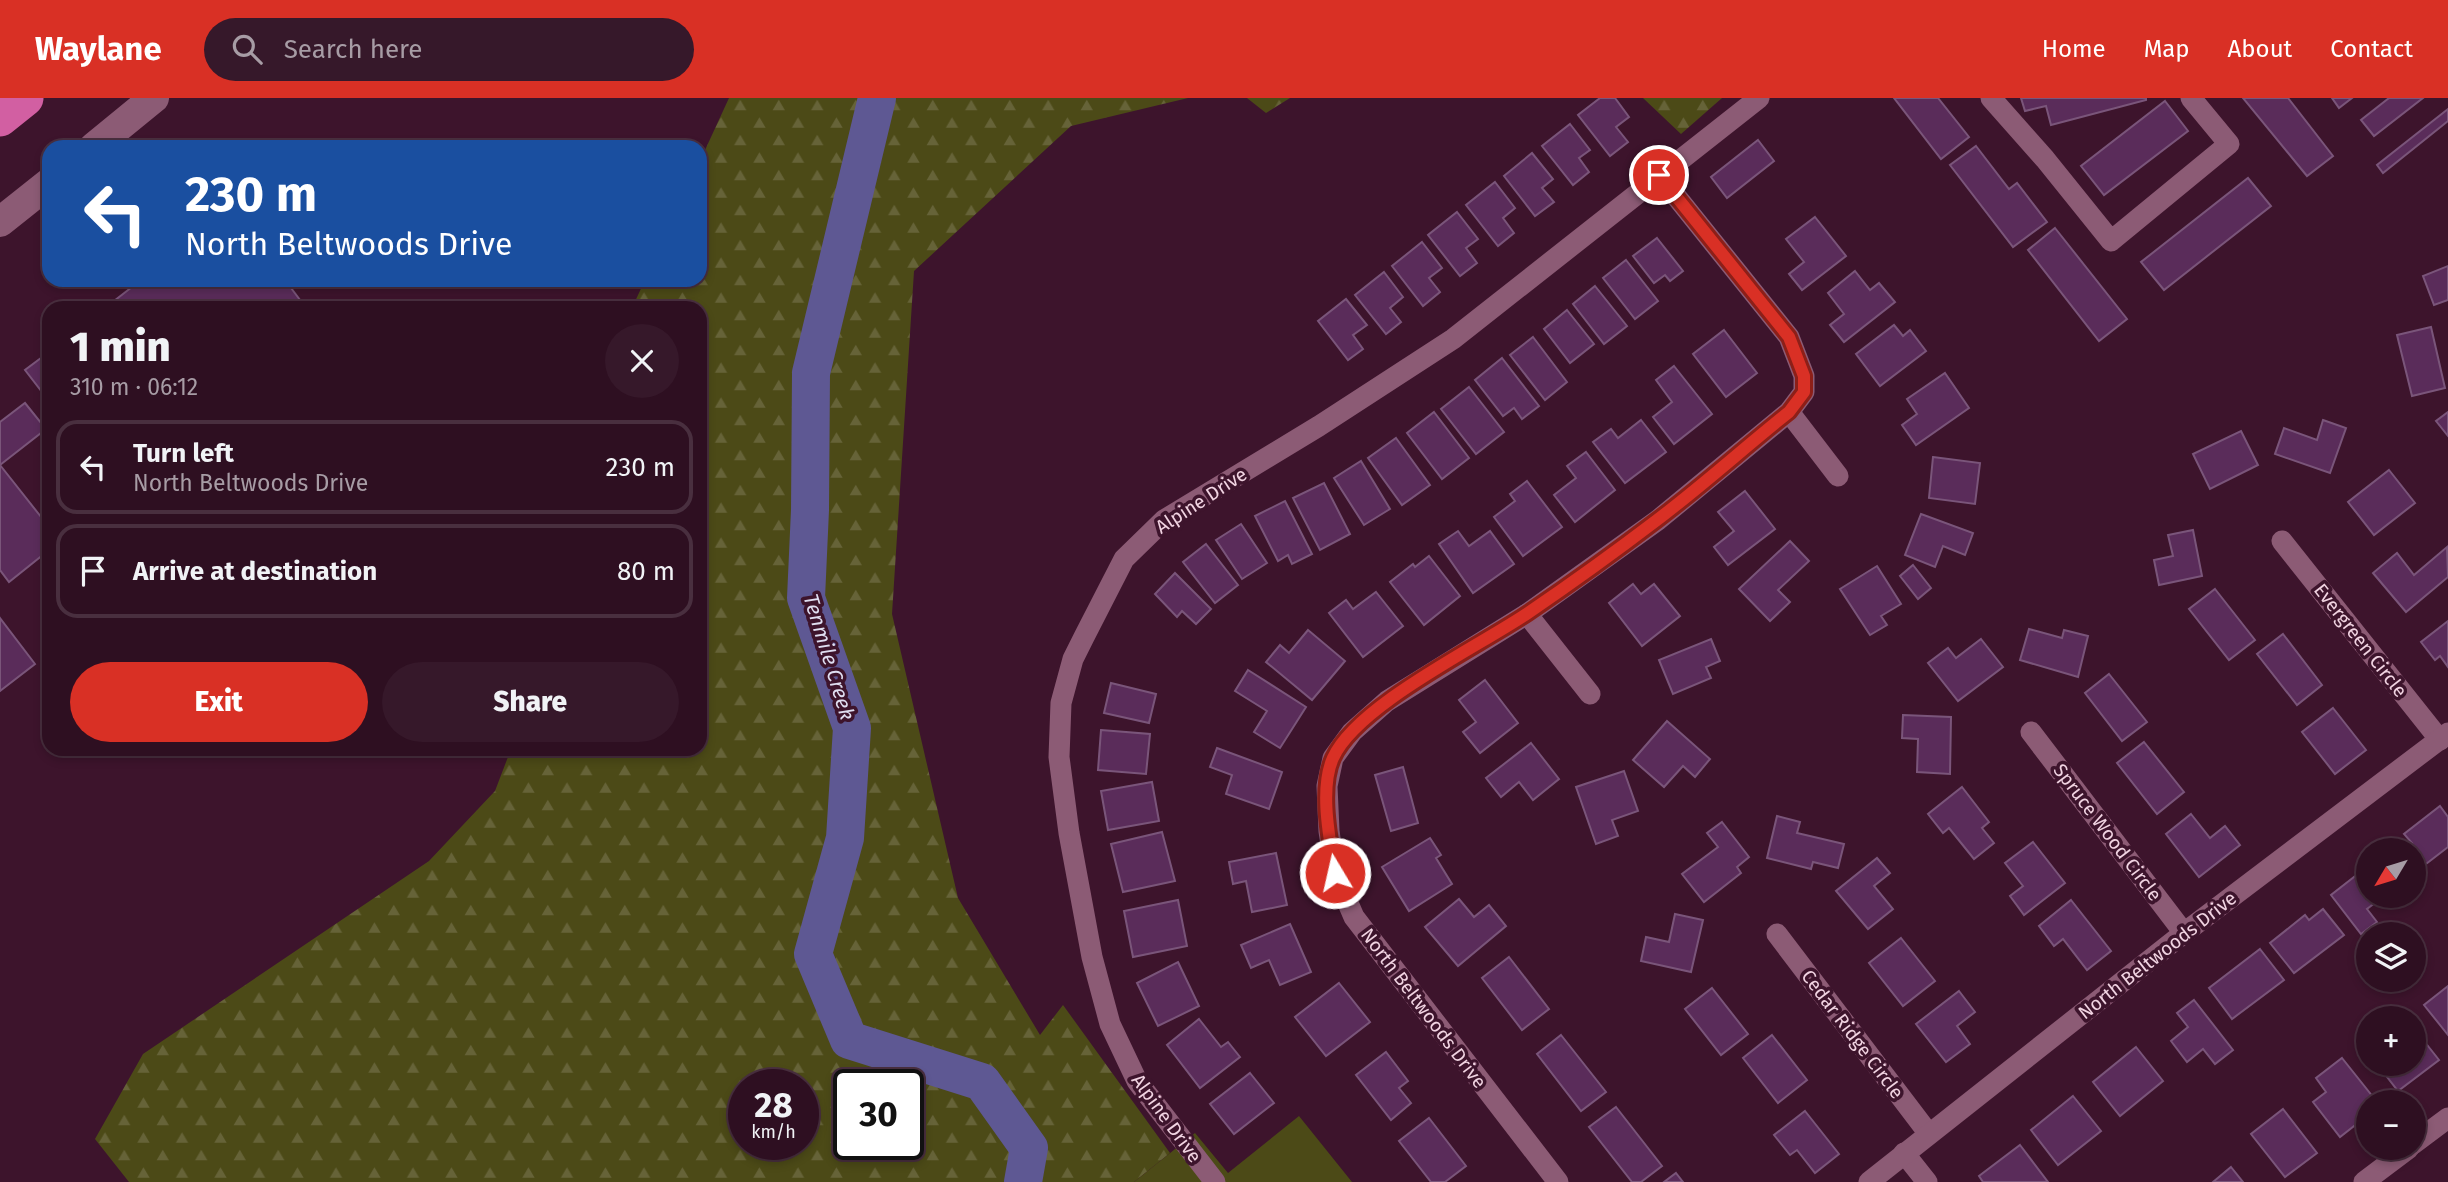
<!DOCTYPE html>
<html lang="en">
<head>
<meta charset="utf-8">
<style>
  body { margin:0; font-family:"Fira Sans",sans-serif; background:#36182a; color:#f1f3f6; height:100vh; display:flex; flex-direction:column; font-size:26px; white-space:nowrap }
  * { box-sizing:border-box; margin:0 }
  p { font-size:23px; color:#a79ca5 }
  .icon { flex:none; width:38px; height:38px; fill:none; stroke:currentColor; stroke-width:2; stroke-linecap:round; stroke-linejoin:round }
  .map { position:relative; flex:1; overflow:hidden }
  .panel { position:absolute; left:42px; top:203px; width:665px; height:455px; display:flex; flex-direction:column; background:#2e0f21; border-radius:21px; box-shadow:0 4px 10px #0003,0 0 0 2px #492f3f }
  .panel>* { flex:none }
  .top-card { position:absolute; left:42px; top:42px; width:665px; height:147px; border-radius:21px; box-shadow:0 4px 10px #0003,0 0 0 2px #492f3f; background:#1a4fa0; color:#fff; overflow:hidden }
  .needle { width:46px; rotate:232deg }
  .buttons { position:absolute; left:2356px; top:740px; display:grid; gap:14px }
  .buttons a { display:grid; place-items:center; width:70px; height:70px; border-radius:50%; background:#2e0f21; box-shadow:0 4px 10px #0003,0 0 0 2px #492f3f; font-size:35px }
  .speed { position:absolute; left:728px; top:971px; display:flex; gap:14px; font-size:35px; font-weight:700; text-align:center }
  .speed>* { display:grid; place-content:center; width:91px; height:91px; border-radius:50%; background:#2e0f21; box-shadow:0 4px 10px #0003,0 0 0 2px #492f3f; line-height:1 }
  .speed small { font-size:18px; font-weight:400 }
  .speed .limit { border:4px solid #111; border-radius:10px; background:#fff; color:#111 }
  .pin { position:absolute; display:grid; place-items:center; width:60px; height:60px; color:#fff; margin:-30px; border:4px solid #fff; border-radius:50%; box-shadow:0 2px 7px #0007 }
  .me { position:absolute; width:77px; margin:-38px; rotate:351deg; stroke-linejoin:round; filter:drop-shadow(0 0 5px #0008) }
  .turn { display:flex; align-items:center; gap:24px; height:147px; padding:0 28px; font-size:32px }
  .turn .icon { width:91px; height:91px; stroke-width:2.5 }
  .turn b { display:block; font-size:49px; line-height:60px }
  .round { display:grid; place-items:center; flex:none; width:74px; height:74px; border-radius:37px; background:#36182a }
  .headline { display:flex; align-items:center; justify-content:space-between; height:119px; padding:0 28px }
  h1 { font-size:42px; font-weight:800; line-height:52px }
  .primary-button { display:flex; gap:14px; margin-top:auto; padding:14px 28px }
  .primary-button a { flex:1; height:80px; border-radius:42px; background:#d93025; color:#fff; font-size:28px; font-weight:800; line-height:80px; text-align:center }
  .primary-button a+a { background:#36182a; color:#f1f3f6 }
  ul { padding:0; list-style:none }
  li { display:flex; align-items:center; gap:21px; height:94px; margin:0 14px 10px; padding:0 14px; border:4px solid #492f3f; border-radius:21px }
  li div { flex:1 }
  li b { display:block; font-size:26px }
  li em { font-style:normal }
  header { display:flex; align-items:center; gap:42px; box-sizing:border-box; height:98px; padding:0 35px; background:#d93025; color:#fff }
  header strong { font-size:33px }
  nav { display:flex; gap:38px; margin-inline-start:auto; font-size:24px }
  .search { width:490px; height:63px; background:#36182a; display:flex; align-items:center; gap:18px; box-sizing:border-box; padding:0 24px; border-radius:38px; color:#a79ca5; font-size:26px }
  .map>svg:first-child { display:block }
</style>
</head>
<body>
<header>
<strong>Waylane</strong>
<div class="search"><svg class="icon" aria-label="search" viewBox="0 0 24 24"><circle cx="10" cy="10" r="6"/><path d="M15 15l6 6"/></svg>Search here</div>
<nav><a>Home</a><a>Map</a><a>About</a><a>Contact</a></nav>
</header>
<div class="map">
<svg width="2448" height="1084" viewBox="0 0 2448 1084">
  <defs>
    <pattern id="forest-firs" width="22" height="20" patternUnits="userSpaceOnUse" patternTransform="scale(1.75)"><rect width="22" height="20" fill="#4c4a17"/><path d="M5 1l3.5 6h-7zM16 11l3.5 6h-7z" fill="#666338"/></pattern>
  </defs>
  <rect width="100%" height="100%" fill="#3d142c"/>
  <g fill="url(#forest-firs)" fill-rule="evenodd">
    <path d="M729,0H1188L1071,28L914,173L892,516L958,800L1040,937L1063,907L1170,1055L1134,1084H129L95,1041L143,956L429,763L495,693L511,651H700V210H632L645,182H700V63ZM744,987H803V1046H744ZM849,987H908V1046H849Z"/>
    <path d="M1247,0H1290L1266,15Z"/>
    <path d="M1643,0H1722L1681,36Z"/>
  </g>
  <path fill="#4c4a17" d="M1299,1018L1352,1084H1134L1195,1035L1228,1075Z"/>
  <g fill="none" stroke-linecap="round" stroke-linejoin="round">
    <path stroke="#5e5893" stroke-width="38" d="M877,0L811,275L810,412L806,500L852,630L845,740L813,856L849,942L982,984L1029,1050L1023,1084"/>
  </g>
  <g fill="#5a2c5a" stroke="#7a557a" stroke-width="2">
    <path d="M1600,0H1615L1629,19L1616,29L1628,44L1610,58L1578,17Z"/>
    <path d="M1894,0H1938L1969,39L1941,61Z"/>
    <path d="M2021,0H2146V2L2051,27L2046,8L2025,13Z"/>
    <path d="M2243,0H2288L2333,58L2307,78Z"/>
    <path d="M2332,0H2352L2339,10Z"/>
    <path d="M2389,0H2423L2374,38L2361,22Z"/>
    <path d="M2165,3L2188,33L2104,97L2081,68Z"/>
    <path d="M2448,11V23L2383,75L2377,67Z"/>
    <path d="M1570,26L1590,52L1579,60L1589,74L1573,87L1542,48Z"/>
    <path d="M1758,42L1774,63L1727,100L1711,79Z"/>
    <path d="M1976,48L2009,91L2017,85L2047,124L2013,149L1950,67Z"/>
    <path d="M1532,55L1553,81L1542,90L1554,104L1535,118L1504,78Z"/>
    <path d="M2248,80L2271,108L2164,192L2141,164Z"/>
    <path d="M1495,84L1515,110L1503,120L1514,135L1498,148L1466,107Z"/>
    <path d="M1457,114L1478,141L1466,150L1477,165L1460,178L1428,137Z"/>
    <path d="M1815,119L1846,158L1802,192L1789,176L1804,164L1786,141Z"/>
    <path d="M2055,130L2127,221L2099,243L2028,152Z"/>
    <path d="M1657,140L1683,173L1670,183L1665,177L1654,185L1633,158Z"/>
    <path d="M1422,144L1442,170L1429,180L1440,194L1423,208L1392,168Z"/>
    <path d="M1626,162L1658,203L1635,221L1603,180Z"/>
    <path d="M2448,168V202L2434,207L2423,178Z"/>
    <path d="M1855,173L1870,192L1879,185L1895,204L1844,244L1830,227L1844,216L1828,195Z"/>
    <path d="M1384,174L1403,199L1390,210L1401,224L1386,236L1355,197Z"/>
    <path d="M141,182H285L306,210H105Z"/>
    <path d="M1595,188L1627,228L1604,246L1573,206Z"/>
    <path d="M1346,201L1367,227L1353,237L1363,251L1348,262L1318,223Z"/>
    <path d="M1567,212L1594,246L1570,265L1544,231Z"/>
    <path d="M1894,227L1903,238L1910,232L1926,253L1880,288L1856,256Z"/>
    <path d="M2431,229L2445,290L2412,298L2397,237Z"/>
    <path d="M1724,232L1757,275L1726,299L1693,256Z"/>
    <path d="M1533,239L1567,284L1545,302L1510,257Z"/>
    <path d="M49,254V303L25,272Z"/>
    <path d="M1502,260L1539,308L1522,321L1514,310L1503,318L1475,282Z"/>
    <path d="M1674,268L1712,316L1674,346L1653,319L1672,304L1656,282Z"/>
    <path d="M1945,275L1969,310L1916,347L1902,327L1917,316L1907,301Z"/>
    <path d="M1469,289L1504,334L1476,356L1441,311Z"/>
    <path d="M25,305L46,331L0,367L49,429V452L9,484L0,472V324Z"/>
    <path d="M1434,314L1469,360L1442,381L1407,335Z"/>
    <path d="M2448,314V338L2436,323Z"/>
    <path d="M1641,322L1666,354L1625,385L1593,344L1611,331L1618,340Z"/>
    <path d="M2323,322L2346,330L2330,375L2275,356L2284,330L2317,342Z"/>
    <path d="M2241,333L2258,367L2210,391L2193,356Z"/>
    <path d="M1396,340L1430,387L1402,407L1368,360Z"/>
    <path d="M1586,354L1615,392L1575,424L1554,397L1576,380L1567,368Z"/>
    <path d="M1933,359L1980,365L1975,406L1929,400Z"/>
    <path d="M1361,363L1390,411L1364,427L1334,380Z"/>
    <path d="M2389,372L2415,405L2374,437L2348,404Z"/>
    <path d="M1527,383L1562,429L1523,458L1494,419L1515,403L1510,396Z"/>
    <path d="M1324,385L1350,436L1320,452L1293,400Z"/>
    <path d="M1745,393L1775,431L1728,467L1714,449L1734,433L1718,414Z"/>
    <path d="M1285,403L1312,456L1292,466L1288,457L1278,463L1255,418Z"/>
    <path d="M1921,416L1973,435L1965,457L1943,448L1935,469L1905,457Z"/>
    <path d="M1241,426L1267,465L1242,481L1216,442Z"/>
    <path d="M2193,432L2202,478L2159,487L2154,462L2173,458L2168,437Z"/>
    <path d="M1458,433L1469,448L1490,433L1514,466L1473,495L1439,446Z"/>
    <path d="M1790,443L1809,463L1778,492L1790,504L1770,523L1739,491Z"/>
    <path d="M1206,446L1238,487L1215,505L1183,464Z"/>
    <path d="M2447,449L2448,479L2406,514L2373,475L2397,455L2414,477Z"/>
    <path d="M1429,458L1460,498L1424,527L1390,484L1413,466L1415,469Z"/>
    <path d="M1913,467L1931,490L1918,501L1900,478Z"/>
    <path d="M1877,468L1901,506L1881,518L1887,527L1870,537L1840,491Z"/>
    <path d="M1175,475L1211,511L1196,526L1182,513L1177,519L1155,496Z"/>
    <path d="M1633,486L1641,496L1654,486L1680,518L1642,548L1609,505Z"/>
    <path d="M2215,491L2255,542L2229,562L2189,511Z"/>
    <path d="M1376,494L1403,528L1363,559L1329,515L1346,502L1353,511Z"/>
    <path d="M0,520L35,566L0,593Z"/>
    <path d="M2448,523V569L2440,558L2435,562L2421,544Z"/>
    <path d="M2029,531L2062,540L2064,532L2088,538L2078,579L2020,562Z"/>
    <path d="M1308,532L1345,563L1312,602L1266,564L1280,547L1289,555Z"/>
    <path d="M2283,536L2322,587L2297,607L2257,556Z"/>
    <path d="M1711,541L1720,563L1706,569L1711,580L1673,596L1659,562Z"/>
    <path d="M1981,541L2003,569L1958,603L1928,565L1948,550L1956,560Z"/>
    <path d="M1248,572L1306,609L1280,650L1254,634L1267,613L1235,593Z"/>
    <path d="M2109,576L2147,624L2122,643L2085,595Z"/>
    <path d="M1485,582L1518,625L1480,655L1463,634L1476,624L1459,602Z"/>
    <path d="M1111,585L1156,596L1149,625L1104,615Z"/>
    <path d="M2333,610L2366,652L2335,676L2302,634Z"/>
    <path d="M1903,617L1951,619L1950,676L1917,674L1918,641L1902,640Z"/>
    <path d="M1667,623L1710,661L1695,679L1683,668L1664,689L1633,662Z"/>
    <path d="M1101,632L1150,636L1146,676L1098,672Z"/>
    <path d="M2144,644L2184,694L2157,716L2117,665Z"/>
    <path d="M1531,645L1559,681L1533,702L1519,684L1501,699L1486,680Z"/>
    <path d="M1217,650L1282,674L1269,711L1226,696L1232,677L1210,669Z"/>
    <path d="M1403,669L1418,725L1391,733L1375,677Z"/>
    <path d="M1624,673L1638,713L1612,722L1618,738L1596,746L1576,689Z"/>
    <path d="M1152,684L1159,723L1108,732L1101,693Z"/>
    <path d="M1962,689L1989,724L1982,730L1994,745L1974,761L1949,730L1943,735L1928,716Z"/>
    <path d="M2440,708L2448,719V749L2413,776V752H2402L2412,745L2404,736Z"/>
    <path d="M2191,716L2210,740L2225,728L2240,747L2199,779L2166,736Z"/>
    <path d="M1777,718L1800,724L1797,735L1844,746L1838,770L1813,764L1811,771L1767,760Z"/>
    <path d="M1722,724L1749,759L1737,769L1741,775L1704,804L1682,776L1718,749L1707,735Z"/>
    <path d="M1162,734L1175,783L1123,794L1111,746Z"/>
    <path d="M1430,740L1441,757L1436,760L1452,786L1409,813L1382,769Z"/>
    <path d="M2033,744L2065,785L2024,817L2010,798L2023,788L2005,765Z"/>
    <path d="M1276,755L1287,807L1252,814L1246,783L1233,786L1229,764Z"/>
    <path d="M1877,760L1890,775L1874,788L1893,811L1868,831L1836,793Z"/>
    <path d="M2368,768V798H2384L2367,811L2377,824L2361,836L2331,797Z"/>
    <path d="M1459,801L1474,819L1489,807L1506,828L1458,868L1425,829Z"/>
    <path d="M1178,802L1187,848L1133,859L1124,813Z"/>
    <path d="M2071,802L2111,853L2087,872L2063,841L2054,848L2039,828Z"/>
    <path d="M2323,811L2344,837L2294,875L2270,845L2305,817L2309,822Z"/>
    <path d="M1675,816L1703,822L1691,874L1641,863L1646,839L1669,844Z"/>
    <path d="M1290,826L1311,874L1280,887L1269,862L1251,870L1241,847Z"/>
    <path d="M1901,840L1935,883L1903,908L1869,865Z"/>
    <path d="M2260,851L2284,882L2232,921L2209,890Z"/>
    <path d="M1509,859L1549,911L1522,932L1482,880Z"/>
    <path d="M1178,864L1199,908L1158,928L1137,885Z"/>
    <path d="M1339,885L1370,924L1326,958L1295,919Z"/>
    <path d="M2448,888V937L2424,907Z"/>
    <path d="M1712,890L1748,936L1721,957L1685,911Z"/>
    <path d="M1959,893L1975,914L1957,928L1970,946L1946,964L1916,926Z"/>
    <path d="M2194,902L2233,952L2215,966L2203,951L2187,964L2171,943L2188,929L2177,915Z"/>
    <path d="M2400,911L2407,920H2388Z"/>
    <path d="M1199,921L1221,949L1228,944L1240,959L1200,990L1167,947Z"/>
    <path d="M2413,929L2439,962L2398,993L2377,966H2413Z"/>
    <path d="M1561,937L1606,994L1581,1013L1537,956Z"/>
    <path d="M1772,937L1807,982L1778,1005L1743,960Z"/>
    <path d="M2136,949L2163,983L2120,1018L2093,984Z"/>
    <path d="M1386,954L1408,983L1399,990L1411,1005L1391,1022L1356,977Z"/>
    <path d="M2342,960L2377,1004H2368V1017L2340,1039L2313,1004L2326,994L2316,980Z"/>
    <path d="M1250,975L1274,1005L1234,1036L1210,1006Z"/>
    <path d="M2073,998L2101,1033L2058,1067L2031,1032Z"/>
    <path d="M1616,1009L1662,1068L1641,1084H1632L1589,1029Z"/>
    <path d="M2283,1011L2317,1055L2285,1079L2251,1036Z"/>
    <path d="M1805,1013L1839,1056L1815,1075L1797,1052L1790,1057L1774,1037Z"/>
    <path d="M1429,1020L1466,1068L1445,1084H1431L1399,1043Z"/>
    <path d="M2020,1047L2048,1084H1983L1979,1078Z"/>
    <path d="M2231,1069L2243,1084H2213Z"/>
    <path d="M1676,1075L1683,1084H1664Z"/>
  </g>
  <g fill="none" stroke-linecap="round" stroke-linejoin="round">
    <g stroke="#8c5b75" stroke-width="21">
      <path d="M1991,0L2045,61L2111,143L2229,46L2191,0"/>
      <path d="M1789,314L1838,378"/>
      <path d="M2282,443L2440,642"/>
      <path d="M1527,516L1590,596"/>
      <path d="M2031,634L2184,835"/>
      <path d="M1777,836L1929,1036"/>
      <path d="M2413,1046L2448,1020"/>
      <path d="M1904,1055L1927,1084"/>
      <path d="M1215,1084L1137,983L1110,926L1092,859L1069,735L1059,659L1061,605L1073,561L1084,539L1124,461L1164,422L1319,328L1453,241L1759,0"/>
      <path d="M1558,1084L1354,819L1335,775L1329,733L1327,688L1333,660L1352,634L1387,603L1527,516L1658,422L1789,314L1804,294V278L1789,239L1659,77"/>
      <path d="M1869,1084L2184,835L2448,635"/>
      <path d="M2364,1084L2409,1050"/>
    </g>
    <g stroke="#8c5b75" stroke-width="30">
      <path d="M94,49L154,0"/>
      <path d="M0,124L49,85"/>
    </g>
    <path stroke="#d25fa2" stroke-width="37" d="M0,20L25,0"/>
  </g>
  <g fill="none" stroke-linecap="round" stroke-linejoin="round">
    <g stroke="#8d1f18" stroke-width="18">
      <path id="route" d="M1335,775C1330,743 1319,691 1333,660C1357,607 1478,549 1528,515C1572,485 1615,454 1657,422C1702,388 1745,349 1789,314L1804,294V278L1789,239L1659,77"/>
    </g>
    <use href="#route" stroke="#d93025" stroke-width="12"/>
  </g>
  <g text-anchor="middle" stroke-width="7" stroke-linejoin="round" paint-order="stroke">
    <g font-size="19" fill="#f1d4e2" stroke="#3d142c">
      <text transform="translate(1201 402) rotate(-33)" y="7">Alpine Drive</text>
      <text transform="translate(2361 542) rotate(52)" y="7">Evergreen Circle</text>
      <text transform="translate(2108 734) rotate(53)" y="7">Spruce Wood Circle</text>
      <text transform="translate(2157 857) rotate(-38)" y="7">North Beltwoods Drive</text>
      <text transform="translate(1424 910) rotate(53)" y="7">North Beltwoods Drive</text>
      <text transform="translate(1853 936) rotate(53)" y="7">Cedar Ridge Circle</text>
      <text transform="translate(1167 1020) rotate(54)" y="7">Alpine Drive</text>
    </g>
    <g font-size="21" font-style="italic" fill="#dfdef1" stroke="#3d142c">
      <text transform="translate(829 559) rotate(73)" y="7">Tenmile Creek</text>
    </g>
  </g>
</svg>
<div class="buttons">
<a><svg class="needle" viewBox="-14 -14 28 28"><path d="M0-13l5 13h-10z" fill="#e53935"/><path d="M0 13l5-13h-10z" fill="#a79ca5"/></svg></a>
<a><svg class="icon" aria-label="layers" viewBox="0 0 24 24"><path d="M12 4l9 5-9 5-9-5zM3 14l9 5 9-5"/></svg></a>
<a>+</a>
<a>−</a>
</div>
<div class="speed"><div>28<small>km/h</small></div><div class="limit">30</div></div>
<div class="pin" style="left:1659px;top:77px;background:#d93025"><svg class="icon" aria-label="arrive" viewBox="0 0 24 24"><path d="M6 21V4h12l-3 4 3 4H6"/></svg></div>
<svg class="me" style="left:1335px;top:775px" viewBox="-20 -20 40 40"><circle r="17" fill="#d93025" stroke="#fff" stroke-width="3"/><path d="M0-11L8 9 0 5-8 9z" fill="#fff"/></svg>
<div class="top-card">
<div class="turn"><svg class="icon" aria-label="left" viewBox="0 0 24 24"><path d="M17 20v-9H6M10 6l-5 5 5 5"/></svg><div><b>230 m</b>North Beltwoods Drive</div></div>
</div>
<section class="panel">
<div class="headline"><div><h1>1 min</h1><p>310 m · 06:12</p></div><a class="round"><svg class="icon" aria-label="close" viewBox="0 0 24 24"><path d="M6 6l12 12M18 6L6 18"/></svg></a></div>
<ul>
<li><svg class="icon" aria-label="left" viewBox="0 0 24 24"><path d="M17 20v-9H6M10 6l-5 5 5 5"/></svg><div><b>Turn left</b><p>North Beltwoods Drive</p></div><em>230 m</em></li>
<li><svg class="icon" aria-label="arrive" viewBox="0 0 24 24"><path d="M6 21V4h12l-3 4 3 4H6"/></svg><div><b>Arrive at destination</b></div><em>80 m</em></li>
</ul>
<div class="primary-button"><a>Exit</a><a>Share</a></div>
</section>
</div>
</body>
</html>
